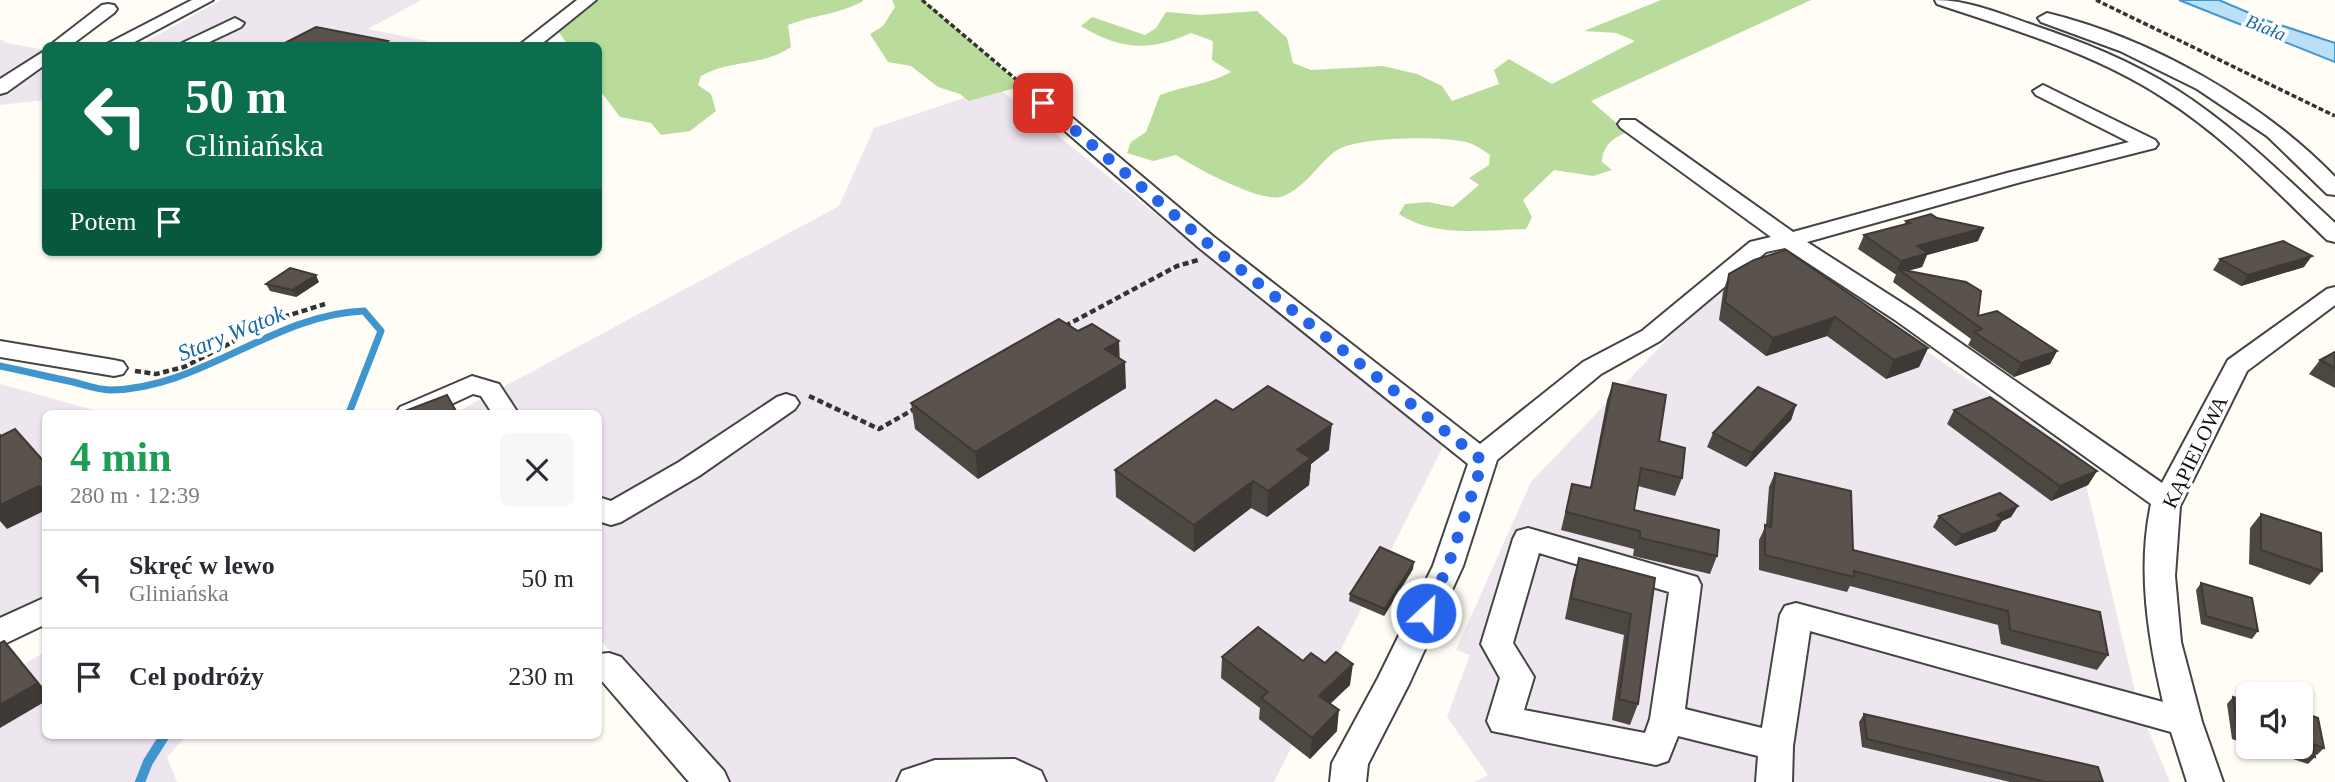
<!DOCTYPE html>
<html lang="pl">
<head>
<meta charset="utf-8">
<style>
  body { margin:0; font-family:"Times New Roman",serif; background:#f7f7f7; color:#2b2b33; height:100vh; display:flex; flex-direction:column; font-size:26px; white-space:nowrap }
  * { box-sizing:border-box; margin:0 }
  p { font-size:23px; color:#7c7c81 }
  .icon { flex:none; width:38px; height:38px; fill:none; stroke:currentColor; stroke-width:2; stroke-linecap:round; stroke-linejoin:round }
  .map { position:relative; flex:1; overflow:hidden }
  .drawer { position:absolute; left:42px; top:410px; width:560px; height:329px; display:flex; flex-direction:column; background:#fff; border-radius:10px; box-shadow:0 2px 5px #0004 }
  .drawer>* { flex:none }
  .top-card { position:absolute; left:42px; top:42px; width:560px; height:214px; border-radius:10px; box-shadow:0 2px 5px #0004; background:#0b6e4f; color:#fff; overflow:hidden }
  .buttons { position:absolute; left:2236px; top:682px; display:grid; gap:14px }
  .buttons a { display:grid; place-items:center; width:77px; height:77px; border-radius:10px; background:#fff; box-shadow:0 2px 5px #0004; font-size:35px }
  .pin { position:absolute; display:grid; place-items:center; width:60px; height:60px; color:#fff; margin:-30px; border-radius:14px; box-shadow:0 4px 10px #0006 }
  .me { position:absolute; width:77px; margin:-38px; rotate:25deg; stroke-linejoin:round; filter:drop-shadow(0 0 5px #0008) }
  .turn { display:flex; align-items:center; gap:24px; height:147px; padding:0 28px; font-size:32px }
  .turn .icon { width:91px; height:91px; stroke-width:2.5 }
  .turn b { display:block; font-size:49px; line-height:60px }
  .then { display:flex; align-items:center; height:66px; padding:0 28px; background:#0003; gap:14px; font-size:26px }
  .round { display:grid; place-items:center; flex:none; width:74px; height:74px; border-radius:10px; background:#f7f7f7 }
  .headline { display:flex; align-items:center; justify-content:space-between; height:119px; padding:0 28px }
  h1 { font-size:42px; font-weight:700; line-height:52px; color:#1e9e55 }
  ul { padding:0; list-style:none }
  li { display:flex; align-items:center; gap:21px; height:98px; padding:0 28px; border-top:2px solid #e1e1e2 }
  li div { flex:1 }
  li b { display:block; font-size:26px }
  li em { font-style:normal }
  .map>svg:first-child { display:block }
</style>
</head>
<body>
<div class="map">
<svg width="2335" height="782" viewBox="0 0 2335 782">
  <rect width="100%" height="100%" fill="#fffdf5"/>
  <g fill="#eee6ef">
    <path d="M221,0H421L368,29L427,41L418,46H138Z"/>
    <path d="M0,39L7,43L45,50V100L0,105Z"/>
    <path d="M997,87L1444,445L1274,782H719L599,638L598,413H455L839,206L874,128Z"/>
    <path d="M1778,250L2079,455L2139,708L2170,782H1475L1488,775L1447,717L1470,655L1456,650L1531,482L1722,282Z"/>
    <path d="M0,384L104,413H46L45,622L0,648Z"/>
    <path d="M45,652L46,735H187L167,757L177,782H0V678Z"/>
  </g>
  <g fill="#b9dc9c">
    <path d="M593,0H863V1C841,14 813,15 788,25L791,47C762,67 729,59 701,76L698,85L711,94L716,111L690,131L661,135L651,123L620,117L599,89L598,46L568,45L556,28Z"/>
    <path d="M892,0H923L1022,86L969,101L960,94L938,87L911,66L888,62L870,34L883,26L895,7Z"/>
    <path d="M1661,0H1811L1591,101L1627,132C1612,139 1603,145 1602,162L1612,170L1593,176L1554,170L1523,200L1532,217L1526,229C1485,230 1435,238 1399,214L1405,204L1428,202L1453,207L1479,185L1469,178L1489,165L1490,155C1483,150 1475,144 1466,142C1440,136 1355,136 1334,152C1317,166 1302,191 1280,197C1259,202 1194,167 1176,155L1153,161L1127,153L1131,142L1146,132L1160,95C1183,86 1210,84 1231,72L1212,60L1213,41L1191,33C1149,52 1120,50 1081,26L1092,17L1145,35L1156,28L1166,12L1201,15L1257,11L1287,38L1293,63L1311,70L1383,66L1417,74L1442,86L1452,101L1499,84L1494,70L1509,59L1552,84L1635,41L1616,33L1584,31Z"/>
  </g>
  <path fill="#b9e0f7" stroke="#3f96cf" stroke-width="2" d="M2179,0H2219L2268,21L2335,43V62Z"/>
  <g fill="none" stroke-linecap="round" stroke-linejoin="round">
    <path stroke="#3f96cf" stroke-width="7" d="M0,366C24,371 49,377 73,382C85,385 98,390 110,390C201,389 274,314 364,311L381,331L349,413"/>
    <path stroke="#3f96cf" stroke-width="10" d="M140,782L148,762L165,735"/>
    <g stroke="#444" stroke-width="4">
      <g id="minor">
        <path d="M192,0H213L127,46H103Z"/>
        <path d="M577,0H596L539,46H518Z"/>
        <path d="M1935,0C1967,0 1996,12 2027,23C2078,40 2130,60 2177,90C2235,127 2284,176 2335,223V242L2327,240C2275,190 2224,136 2162,97C2094,53 2014,30 1937,4Z"/>
        <path d="M108,4L114,5L117,9L114,13L70,46H49L102,5Z"/>
        <path d="M2047,13C2150,38 2262,101 2335,177V195L2327,194L2267,136L2197,89L2120,51L2041,22L2038,18Z"/>
        <path d="M235,18L244,23L241,27L201,46H176Z"/>
        <path d="M46,50V64L7,92L0,94V79Z"/>
        <path d="M2043,85L2155,140L2158,144L2155,148L2021,182L1807,242L1913,310L2162,483L2228,360L2327,289L2335,287V305L2247,371L2180,506L2175,576L2181,642L2202,722L2223,782H2187L2171,732L1810,631L1793,746L1792,782H1756L1758,756L1678,736L1668,761L1656,765L1492,731L1487,721L1500,678L1481,644L1513,539L1517,531L1528,528L1697,577L1701,585L1685,709L1762,728L1780,615L1785,606L1796,603L2163,702C2148,638 2137,569 2151,504L1895,320L1785,248L1766,252L1660,341L1601,374L1497,460L1463,566L1409,684L1368,764L1366,782H1330L1332,763L1378,678L1433,566L1468,464L1198,247L1033,103L1036,99H1050L1214,237L1480,444L1583,362L1642,331L1750,242L1771,237L1621,128L1618,124L1621,120H1635L1793,232L2007,173L2129,142L2036,95L2033,91ZM1539,553L1669,592L1650,719L1645,733L1524,710L1534,677L1513,643Z"/>
        <path d="M0,341L114,360L123,362L127,368L123,374L114,376L0,357Z"/>
        <path d="M472,376L499,384L518,413H492L481,396L473,394L432,413H396L400,407Z"/>
        <path d="M786,394L795,397L799,403L795,409L699,476L621,522L611,525L598,521V497L611,501L679,462L777,397Z"/>
        <path d="M46,597V624L0,646V618Z"/>
        <path d="M609,653L621,657L724,771L729,782H689L601,680H598V654Z"/>
        <path d="M1015,759L1041,771L1046,782H897L902,771L935,760Z"/>
      </g>
    </g>
    <g stroke="#333" stroke-width="3.5" stroke-dasharray="5 2.5" stroke-linecap="butt">
      <path d="M922,0L1031,92"/>
      <path d="M2096,0L2335,116"/>
    </g>
    <g stroke="#333" stroke-width="4.5" stroke-dasharray="6 3.5" stroke-linecap="butt">
      <path d="M1065,326L1177,266L1198,260"/>
      <path d="M135,371L156,374L184,367L277,319L325,304"/>
      <path d="M809,396L879,429L916,408"/>
    </g>
    <use href="#minor" fill="#fff" fill-rule="evenodd"/>
  </g>
  <g fill="#4d4742">
    <path d="M1906,221L1978,241L1927,255L1922,267L1907,271L1978,316L2057,351L2050,364L2014,377L1968,345L1971,339L1893,282L1896,274H1895L1858,249L1864,235L1904,225Z"/>
    <path d="M2220,259L2304,267L2241,286L2213,270Z"/>
    <path d="M1729,274L1928,348L1919,367L1886,379L1827,336L1766,356L1719,320L1723,292Z"/>
    <path d="M319,282L296,297L270,291L266,284Z"/>
    <path d="M2335,352V388L2309,374L2320,360Z"/>
    <path d="M1119,358L1126,388L978,479L915,429L911,403Z"/>
    <path d="M1613,383L1659,441L1682,478L1675,496L1638,486L1634,510L1717,556L1710,574L1633,556L1634,549L1561,530L1572,484L1590,488L1607,400Z"/>
    <path d="M1796,405L1791,420L1746,467L1707,447L1713,433Z"/>
    <path d="M1233,410L1329,450L1311,464L1309,485L1267,517L1251,508L1194,552L1116,497L1115,470Z"/>
    <path d="M1954,410L2097,471L2088,485L2051,501L1947,424Z"/>
    <path d="M1775,473L1853,550L2100,612L2108,655L2097,670L2001,644L1998,625L1850,586L1847,592L1759,570V540L1766,525L1769,487Z"/>
    <path d="M2018,506L2011,517L2002,521L1996,531L1955,546L1933,527L1939,516Z"/>
    <path d="M2261,514L2322,571L2310,585L2249,564L2250,528Z"/>
    <path d="M1579,558L1655,578L1638,704L1630,725L1612,720L1624,635L1565,619L1573,579Z"/>
    <path d="M1413,569L1384,616L1349,601L1350,594Z"/>
    <path d="M2201,583L2258,631L2252,639L2201,624L2196,590Z"/>
    <path d="M1222,657L1303,661L1350,685L1330,704L1337,731L1310,759L1259,719L1260,708L1221,678Z"/>
    <path d="M2233,697L2249,702V745L2232,739L2227,704Z"/>
    <path d="M2301,712L2324,748L2317,755L2315,754V757L2308,764L2257,747H2301Z"/>
    <path d="M1864,714L2103,782H2010L1862,747L1859,722Z"/>
  </g>
  <g fill="#3f3936">
    <path d="M388,41L390,46H380Z"/>
    <path d="M1984,228L1978,241L1927,255L1922,267L1903,272L1898,269L1896,274H1895L1901,261L1917,246Z"/>
    <path d="M2312,256L2304,267L2241,286L2248,275Z"/>
    <path d="M316,275L319,282L296,297L292,290Z"/>
    <path d="M1835,317L1827,336L1766,356L1773,338Z"/>
    <path d="M1119,341L1120,366L1125,362L1126,388L978,479L975,452L1105,349Z"/>
    <path d="M1928,348L1919,367L1886,379L1894,360Z"/>
    <path d="M2057,351L2050,364L2014,377L2021,363Z"/>
    <path d="M1796,405L1791,420L1746,467L1752,453Z"/>
    <path d="M1332,424L1329,450L1311,464L1309,485L1267,517L1268,491L1297,450Z"/>
    <path d="M2097,471L2088,485L2051,501L2060,486Z"/>
    <path d="M1253,481L1251,508L1194,552V525Z"/>
    <path d="M39,486L46,494V510L7,529L0,521V505Z"/>
    <path d="M2018,506L2011,517L2002,521L1996,531L1955,546L1962,535L1997,515Z"/>
    <path d="M1414,562L1413,569L1384,616L1385,609Z"/>
    <path d="M4,641L46,691V701L0,728V705Z"/>
    <path d="M1353,664L1350,685L1316,717L1319,696Z"/>
    <path d="M1339,710L1337,731L1310,759L1312,738Z"/>
  </g>
  <g fill="#5a524d" stroke="#3f3936" stroke-width="2">
    <path d="M316,27L388,41L380,46H279Z"/>
    <path d="M1931,214L1937,218L1984,228L1917,246L1928,253L1901,261L1864,235L1910,223L1906,221Z"/>
    <path d="M2283,241L2312,256L2248,275L2220,259Z"/>
    <path d="M1786,250L1928,348L1894,360L1835,317L1773,338L1725,302L1729,274L1754,260Z"/>
    <path d="M290,268L316,275L292,290L266,284Z"/>
    <path d="M1898,269L1966,282L1981,291L1978,316L1997,311L2057,351L2021,363L1974,332L1982,329Z"/>
    <path d="M1059,319L1078,331L1092,324L1119,341L1105,349L1125,362L975,452L911,403Z"/>
    <path d="M2335,352V368L2320,360Z"/>
    <path d="M1613,383L1666,395L1659,441L1685,448L1682,478L1641,468L1634,510L1719,530L1717,556L1640,538V531L1566,512L1572,484L1591,488Z"/>
    <path d="M1268,386L1332,424L1297,450L1311,458L1268,491L1253,481L1194,525L1115,470L1216,400L1233,410Z"/>
    <path d="M1758,387L1796,405L1752,453L1713,433Z"/>
    <path d="M447,395L457,413H406L405,411Z"/>
    <path d="M1990,397L2097,471L2060,486L1954,410Z"/>
    <path d="M15,429L46,464V492L39,486L0,505V435L1,436Z"/>
    <path d="M1775,473L1851,491L1853,550L2100,612L2108,655L2010,630L2008,611L1854,571V577L1765,555V525L1771,527Z"/>
    <path d="M2000,493L2018,506L1997,515L2003,519L1962,535L1939,516Z"/>
    <path d="M2261,514L2321,533L2322,571L2261,550Z"/>
    <path d="M1380,547L1414,562L1385,609L1350,594Z"/>
    <path d="M1579,558L1655,578L1638,704L1619,699L1631,614L1571,598Z"/>
    <path d="M2201,583L2252,598L2258,631L2206,616Z"/>
    <path d="M1258,627L1303,661L1311,653L1325,663L1336,652L1353,664L1319,696L1339,710L1312,738L1261,698L1268,692L1222,657Z"/>
    <path d="M4,641L38,683L0,705V643Z"/>
    <path d="M2233,697L2249,702V735L2238,732Z"/>
    <path d="M2301,712L2318,718L2324,748L2313,744L2315,757L2286,747H2301Z"/>
    <path d="M1864,714L2098,767L2103,782H2046L1867,739Z"/>
  </g>
  <g fill="none" stroke-linecap="round" stroke-linejoin="round">
    <path stroke="#2563eb" stroke-width="12" stroke-dasharray="0 21.6" d="M1043,103L1206,242L1483,461L1448,566L1426,613"/>
  </g>
  <g text-anchor="middle" stroke-width="7" stroke-linejoin="round" paint-order="stroke">
    <g font-size="19" font-style="italic" fill="#1768a6" stroke="#fff">
      <text transform="translate(2266 27) rotate(22)" y="7">Biała</text>
    </g>
    <g font-size="21" fill="#111" stroke="#fff">
      <text transform="translate(2195 452) rotate(-64)" y="7">KĄPIELOWA</text>
    </g>
    <g font-size="23" font-style="italic" fill="#1768a6" stroke="#fff">
      <text transform="translate(231 333) rotate(-22)" y="8">Stary Wątok</text>
    </g>
  </g>
</svg>
<div class="buttons">
<a><svg class="icon" aria-label="sound" viewBox="0 0 24 24"><path d="M4 9h4l5-4v14l-5-4H4zM17 9q2 3 0 6"/></svg></a>
</div>
<div class="pin" style="left:1043px;top:103px;background:#d93025"><svg class="icon" aria-label="arrive" viewBox="0 0 24 24"><path d="M6 21V4h12l-3 4 3 4H6"/></svg></div>
<svg class="me" style="left:1426px;top:613px" viewBox="-20 -20 40 40"><circle r="17" fill="#2563eb" stroke="#fff" stroke-width="3"/><path d="M0-11L8 9 0 5-8 9z" fill="#fff"/></svg>
<div class="top-card">
<div class="turn"><svg class="icon" aria-label="left" viewBox="0 0 24 24"><path d="M17 20v-9H6M10 6l-5 5 5 5"/></svg><div><b>50 m</b>Gliniańska</div></div>
<div class="then">Potem<svg class="icon" aria-label="arrive" viewBox="0 0 24 24"><path d="M6 21V4h12l-3 4 3 4H6"/></svg></div>
</div>
<section class="drawer">
<div class="headline"><div><h1>4 min</h1><p>280 m · 12:39</p></div><a class="round"><svg class="icon" aria-label="close" viewBox="0 0 24 24"><path d="M6 6l12 12M18 6L6 18"/></svg></a></div>
<ul>
<li><svg class="icon" aria-label="left" viewBox="0 0 24 24"><path d="M17 20v-9H6M10 6l-5 5 5 5"/></svg><div><b>Skręć w lewo</b><p>Gliniańska</p></div><em>50 m</em></li>
<li><svg class="icon" aria-label="arrive" viewBox="0 0 24 24"><path d="M6 21V4h12l-3 4 3 4H6"/></svg><div><b>Cel podróży</b></div><em>230 m</em></li>
</ul>
</section>
</div>
</body>
</html>
